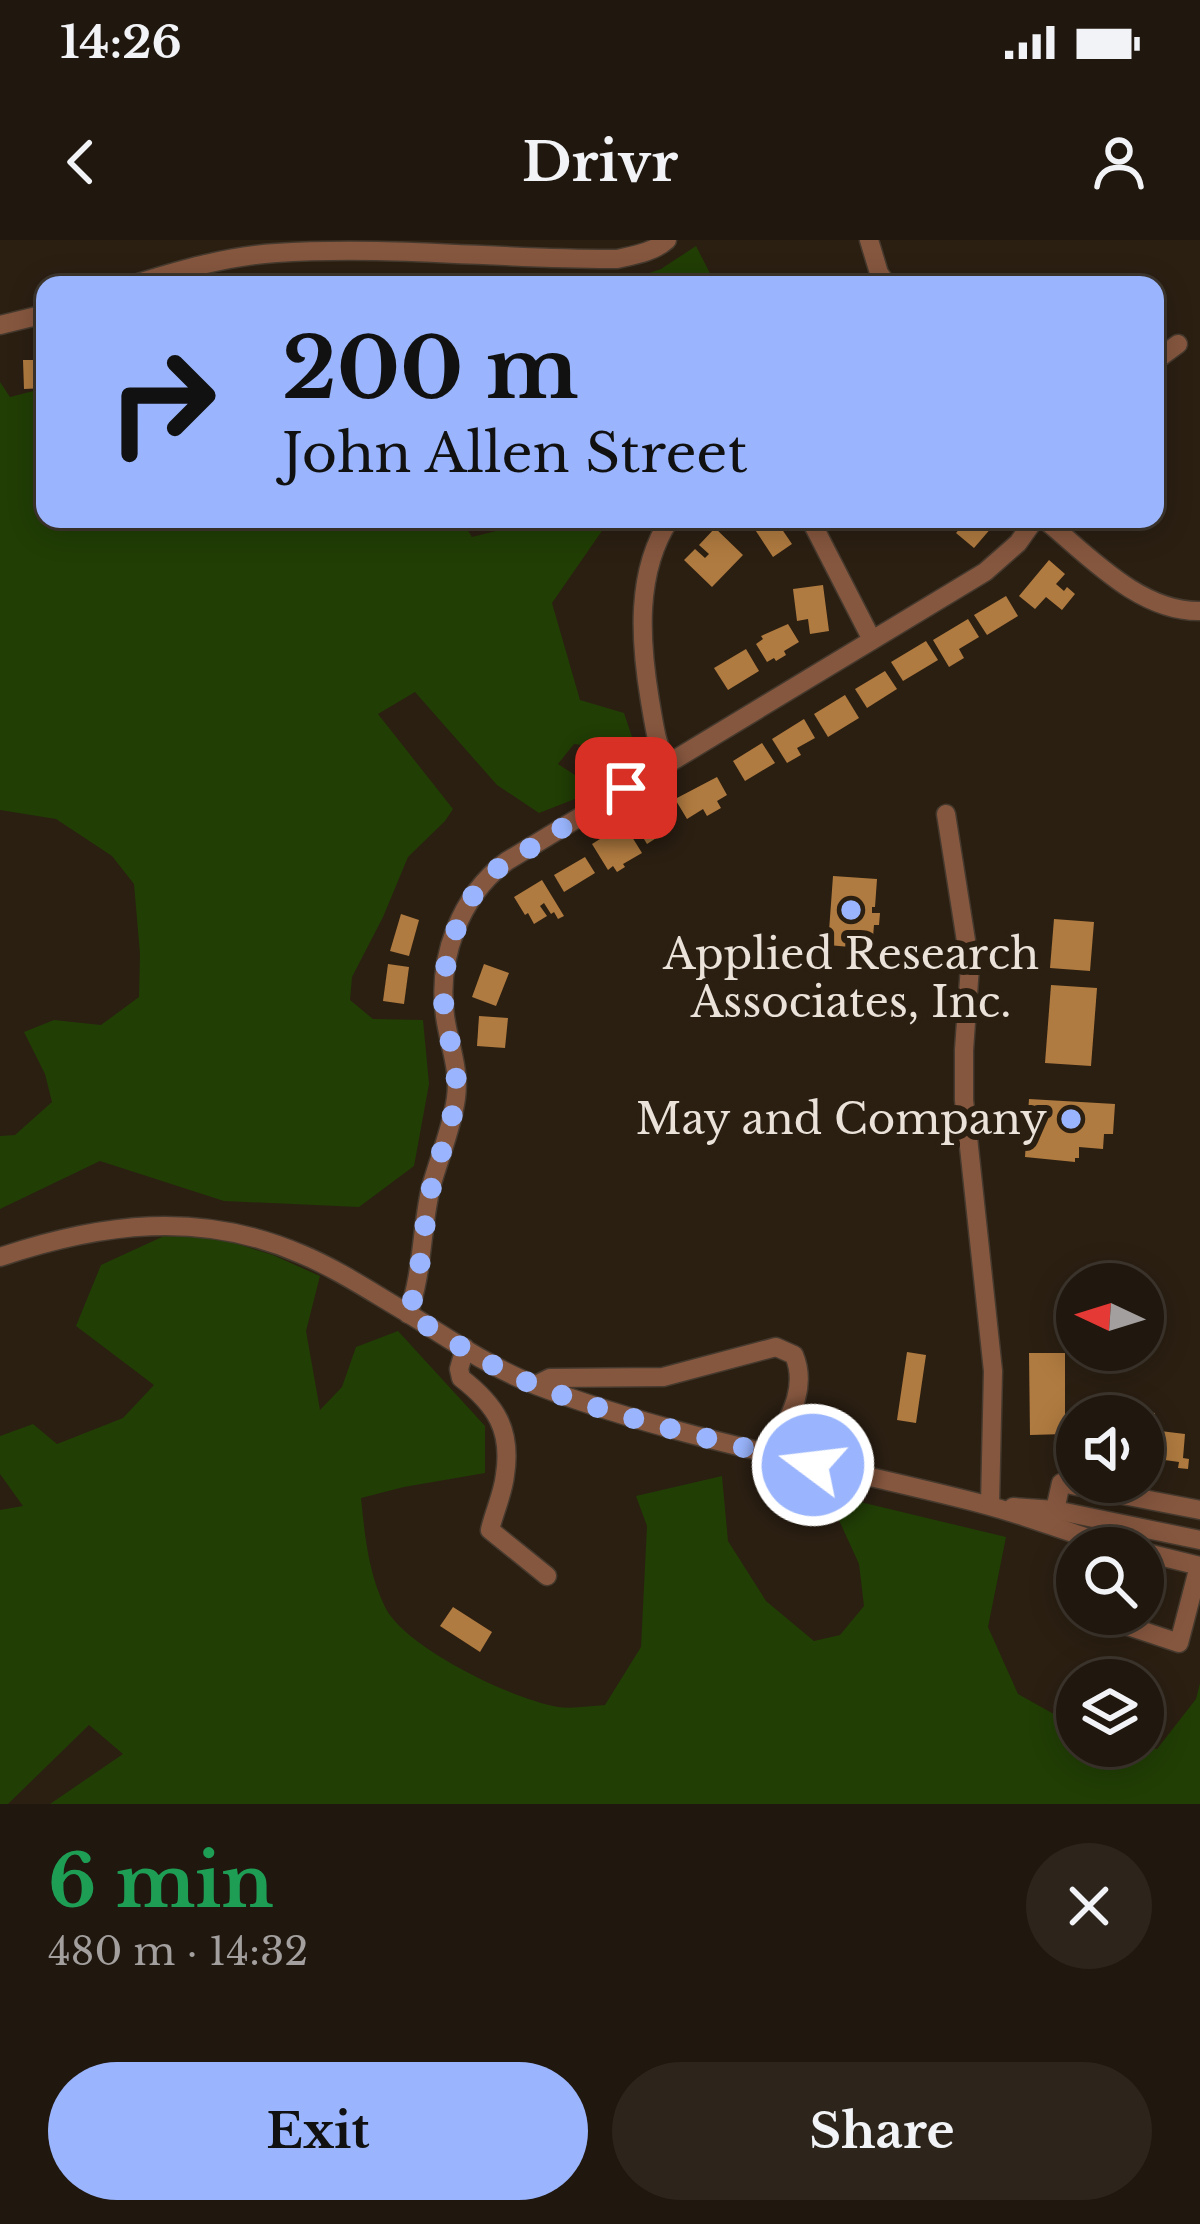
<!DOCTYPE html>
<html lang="en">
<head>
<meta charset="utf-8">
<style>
  body { margin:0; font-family:"Libre Baskerville",serif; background:#2d241c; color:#f1f3f6; height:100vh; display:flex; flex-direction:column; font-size:45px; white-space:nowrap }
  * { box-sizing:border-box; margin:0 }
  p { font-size:39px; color:#a29f9e }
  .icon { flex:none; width:66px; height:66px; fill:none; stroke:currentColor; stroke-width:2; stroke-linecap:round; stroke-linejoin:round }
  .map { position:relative; height:1564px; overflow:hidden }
  .panel { display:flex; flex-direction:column; background:#20170e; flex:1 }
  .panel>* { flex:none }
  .guide { position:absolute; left:36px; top:36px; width:1128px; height:252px; border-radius:24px; box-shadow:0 6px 30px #0003,0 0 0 3px #3d362e; background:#9ab5fd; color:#111; overflow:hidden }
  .needle { width:78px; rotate:274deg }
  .controls { position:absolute; left:1056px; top:1023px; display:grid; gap:24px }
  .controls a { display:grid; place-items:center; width:108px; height:108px; border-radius:50%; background:#20170e; box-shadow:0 6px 30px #0003,0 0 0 3px #3d362e; font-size:60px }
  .pin { position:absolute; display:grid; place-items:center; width:102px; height:102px; color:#fff; margin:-51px; border-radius:24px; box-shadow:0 6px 18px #0006 }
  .me { position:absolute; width:132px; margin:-66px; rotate:285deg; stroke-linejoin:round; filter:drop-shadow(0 0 9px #0008) }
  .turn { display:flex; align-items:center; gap:42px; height:252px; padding:0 48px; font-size:54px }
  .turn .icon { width:156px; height:156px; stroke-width:2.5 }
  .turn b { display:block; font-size:84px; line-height:102px }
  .round { display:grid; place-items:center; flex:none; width:126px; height:126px; border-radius:63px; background:#2d241c }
  .summary { display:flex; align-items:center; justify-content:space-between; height:204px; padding:0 48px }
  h1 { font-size:72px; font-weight:800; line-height:90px; color:#1e9e55 }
  .cta { display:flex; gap:24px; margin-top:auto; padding:24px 48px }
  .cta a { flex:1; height:138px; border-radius:72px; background:#9ab5fd; color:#111; font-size:48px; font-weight:800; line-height:138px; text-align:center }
  .cta a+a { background:#2d241c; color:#f1f3f6 }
  .status { display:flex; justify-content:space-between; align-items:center; height:84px; padding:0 60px; background:#20170e; direction:ltr }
  .status svg { height:33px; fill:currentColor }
  header { display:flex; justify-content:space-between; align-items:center; height:156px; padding:0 48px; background:#20170e; font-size:54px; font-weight:800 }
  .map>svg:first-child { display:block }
</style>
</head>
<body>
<div class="status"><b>14:26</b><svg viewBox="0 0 49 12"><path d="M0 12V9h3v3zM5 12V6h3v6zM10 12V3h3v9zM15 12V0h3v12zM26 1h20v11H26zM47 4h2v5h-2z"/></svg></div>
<header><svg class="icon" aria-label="back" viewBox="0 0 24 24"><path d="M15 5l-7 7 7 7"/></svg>Drivr<svg class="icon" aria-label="person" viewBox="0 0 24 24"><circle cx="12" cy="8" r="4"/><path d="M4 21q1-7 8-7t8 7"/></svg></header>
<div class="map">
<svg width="1200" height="1564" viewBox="0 0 1200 1564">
  <rect width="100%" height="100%" fill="#2b1f12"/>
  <g fill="#213e05">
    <path d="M696,6L716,45H614L661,29Z"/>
    <path d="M0,142L10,157L45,148V279H461L472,297C517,286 560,271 606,285L552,363L580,460L624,473L637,512L574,504L558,524L598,550L539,573L497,545L415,452L378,474L453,569L445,581L408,617L383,677L352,737L350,760L373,779L423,780L429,844L414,926L359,967L224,961L100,921L0,969V896L15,895L52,862L45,834L24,792L54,780L101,785L139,757L140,714L134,644L112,616L56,579L0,570Z"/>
    <path d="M164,996L218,998L273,1015L320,1036L306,1091L320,1170L342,1147L356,1107L398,1091L485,1186V1233L404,1247L361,1258C365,1296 368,1332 385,1367C405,1408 514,1460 558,1467C573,1469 590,1466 605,1465L641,1407L647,1286L636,1256L722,1236L728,1301L766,1361L814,1401L840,1395L864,1366L859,1324L827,1254L1006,1297L988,1387L1018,1454L1077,1487V1506H1140L1157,1509L1196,1459L1200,1443V1564H50L123,1514L89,1485L8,1564H0V1270L23,1266L0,1234V1196L33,1184L57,1204L123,1178L154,1145L76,1086L101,1025Z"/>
  </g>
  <g fill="#b07b40">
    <path d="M23,120H36V131L45,130V148L24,149Z"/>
    <path d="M748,279H775L792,304L773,317Z"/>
    <path d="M968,279H999L974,308L956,293Z"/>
    <path d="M715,288L743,315L712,347L684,320L695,309L705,318L709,314L699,305Z"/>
    <path d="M1049,320L1065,334L1056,344L1064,351L1067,347L1075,354L1062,370L1046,357L1035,369L1019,356Z"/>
    <path d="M823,345L829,391L810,394L808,379L797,381L793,349Z"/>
    <path d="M1006,356L1018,376L987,395L974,375Z"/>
    <path d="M968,379L979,397L959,409L964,418L949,427L933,400Z"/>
    <path d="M788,384L799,402L784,411L786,415L776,421L774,418L767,422L756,404L763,399L761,396Z"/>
    <path d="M926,401L938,420L903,441L891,422Z"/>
    <path d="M746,409L759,431L728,450L714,428Z"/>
    <path d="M885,431L897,449L867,468L855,449Z"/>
    <path d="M845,455L859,478L828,497L814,474Z"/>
    <path d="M804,479L815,498L797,508L801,515L787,523L772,499Z"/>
    <path d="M762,503L775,523L745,541L733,521Z"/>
    <path d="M717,537L727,555L717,561L721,568L707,576L703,569L687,579L675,559Z"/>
    <path d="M665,562L676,581L658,591L661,595L647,604L633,581Z"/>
    <path d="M624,584L642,613L623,624L625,627L617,632L613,626L608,630L592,604Z"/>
    <path d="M585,617L595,633L564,652L554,635Z"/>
    <path d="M833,636L877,639L875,667H872V673H880L879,685H874L872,709L828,705Z"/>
    <path d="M542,640L564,676L558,679L554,672L551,674L544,663L540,666L547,676L534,684L528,673L525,675L514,657Z"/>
    <path d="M401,674L419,680L409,716L390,711Z"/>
    <path d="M1054,679L1094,682L1090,731L1050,728Z"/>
    <path d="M388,724L409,727L404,764L383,761Z"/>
    <path d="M484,724L509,733L496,766L472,757Z"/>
    <path d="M1051,745L1097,748L1091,826L1045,823Z"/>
    <path d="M479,776L508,778L505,808L477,806Z"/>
    <path d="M1029,859L1115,864L1113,894H1104L1103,909L1079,907V918H1075V922L1025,917Z"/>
    <path d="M907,1112L926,1115L916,1183L897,1180Z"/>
    <path d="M1029,1113H1065V1194L1030,1195Z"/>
    <path d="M1125,1169L1155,1173L1152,1190L1185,1194L1183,1218L1189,1219L1188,1229L1178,1228L1179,1222L1143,1217V1176H1124Z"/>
    <path d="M453,1367L492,1392L480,1412L440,1386Z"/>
  </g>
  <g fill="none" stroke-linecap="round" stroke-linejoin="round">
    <g stroke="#463a2e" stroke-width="21">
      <g id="minor">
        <path d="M869,0L879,33L887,45"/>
        <path d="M132,45C179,30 228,16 276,13C389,5 504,20 617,19C635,15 654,12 667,0"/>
        <path d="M0,85L45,74"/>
        <path d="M1155,121L1178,104"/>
        <path d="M810,279L872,400"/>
        <path d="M1044,279C1088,315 1139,372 1200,371"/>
        <path d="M666,524C656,503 654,483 650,461C640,401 635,332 670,279"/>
        <path d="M946,574L970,726L964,810V860L993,1131L990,1265"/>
        <path d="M0,1017C101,983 200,970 301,1014C337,1029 370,1051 404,1071C447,1097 490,1128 538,1146C682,1201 837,1226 986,1265C1032,1277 1077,1297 1124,1308"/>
        <path d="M408,1074C423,1033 421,989 431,947C439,918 452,888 456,858C460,829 449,805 445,776C437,718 460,656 507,621L985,332L1018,303L1035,279"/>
        <path d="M465,1108L459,1129L461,1138C496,1165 512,1190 505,1235C503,1254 494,1272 490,1290L547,1336"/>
        <path d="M536,1145L550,1138L663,1137L776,1107L794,1115C809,1151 786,1182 770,1214"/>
        <path d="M1013,1267L1055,1270L1200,1300"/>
        <path d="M1055,1270L1061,1243L1200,1270"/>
        <path d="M1143,1312L1200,1326"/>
        <path d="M1102,1374L1101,1377L1179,1403L1199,1326"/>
      </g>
    </g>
    <use href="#minor" stroke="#86573f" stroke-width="18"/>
  </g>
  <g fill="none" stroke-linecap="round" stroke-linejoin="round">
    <path stroke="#9ab5fd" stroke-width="21" stroke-dasharray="0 37.8" d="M626,548L489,634C456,673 436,730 446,782C451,807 458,829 456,855C452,889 436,921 430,955C422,994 422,1036 408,1074C450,1099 491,1128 537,1146C626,1181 721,1201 813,1225"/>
  </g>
  <g fill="#9ab5fd" stroke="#2b1f12" stroke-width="4.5">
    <circle cx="851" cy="670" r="12"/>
    <circle cx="1071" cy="879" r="12"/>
  </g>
  <g text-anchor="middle" stroke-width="12" stroke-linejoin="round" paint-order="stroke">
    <g font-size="42" fill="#ebe3da" stroke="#2b1f12">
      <text x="851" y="729">Applied Research<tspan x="851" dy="48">Associates, Inc.</tspan></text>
      <text x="1047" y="894" text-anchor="end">May and Company</text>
    </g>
  </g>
</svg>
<div class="controls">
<a><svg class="needle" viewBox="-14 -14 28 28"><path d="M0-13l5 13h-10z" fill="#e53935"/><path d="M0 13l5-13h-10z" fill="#a29f9e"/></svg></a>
<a><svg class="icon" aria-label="sound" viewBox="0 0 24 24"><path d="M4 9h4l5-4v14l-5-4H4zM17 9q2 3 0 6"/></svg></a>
<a><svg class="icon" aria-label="search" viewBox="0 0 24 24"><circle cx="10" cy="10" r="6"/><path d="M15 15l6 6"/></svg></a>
<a><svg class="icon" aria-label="layers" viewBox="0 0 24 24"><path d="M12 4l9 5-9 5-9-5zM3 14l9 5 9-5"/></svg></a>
</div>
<div class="pin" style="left:626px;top:548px;background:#d93025"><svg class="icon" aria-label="arrive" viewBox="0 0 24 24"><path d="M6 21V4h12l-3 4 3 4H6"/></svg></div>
<svg class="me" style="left:813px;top:1225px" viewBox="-20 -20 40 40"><circle r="17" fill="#9ab5fd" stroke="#fff" stroke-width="3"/><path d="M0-11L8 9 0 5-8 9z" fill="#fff"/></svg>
<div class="guide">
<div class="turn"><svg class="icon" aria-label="right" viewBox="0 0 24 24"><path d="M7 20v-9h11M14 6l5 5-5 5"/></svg><div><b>200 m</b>John Allen Street</div></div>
</div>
</div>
<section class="panel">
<div class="summary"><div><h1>6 min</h1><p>480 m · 14:32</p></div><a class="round"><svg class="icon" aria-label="close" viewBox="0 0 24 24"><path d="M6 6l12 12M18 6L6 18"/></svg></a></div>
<div class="cta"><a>Exit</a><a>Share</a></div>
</section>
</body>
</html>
